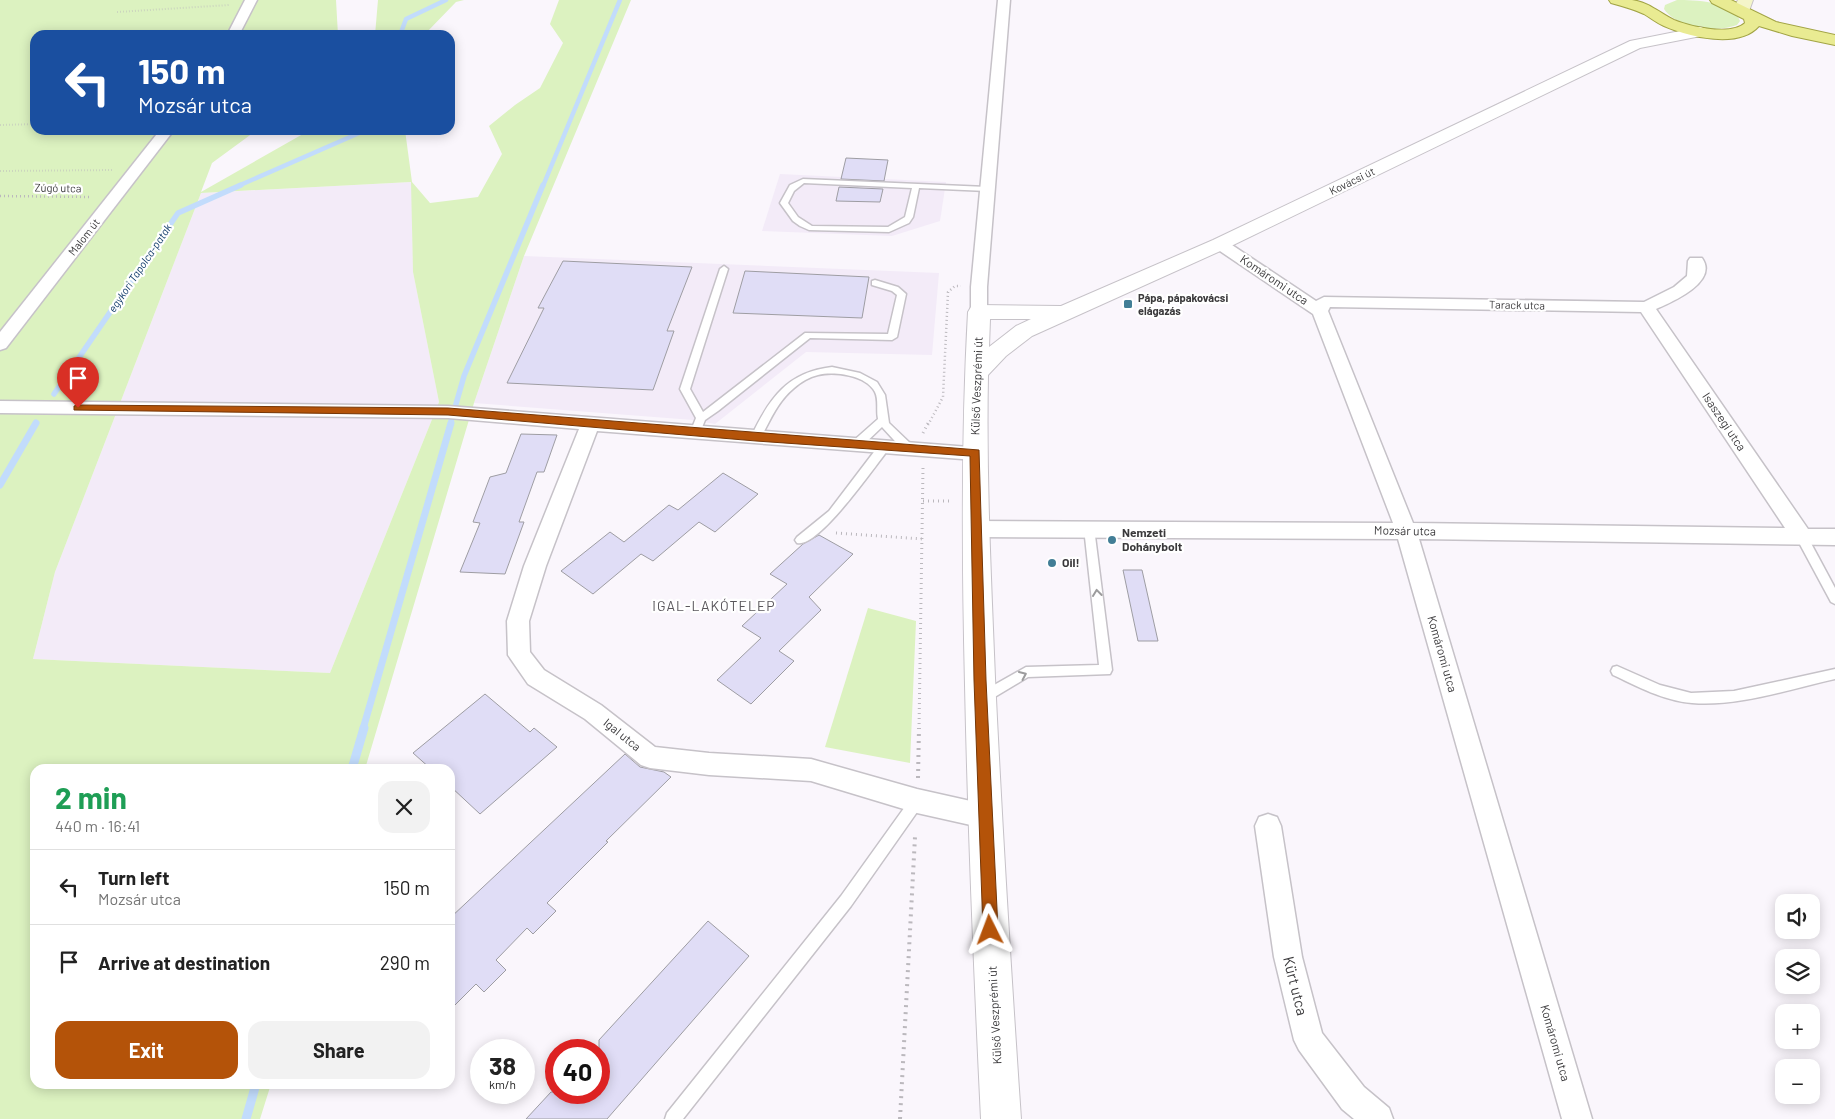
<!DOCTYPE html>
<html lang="en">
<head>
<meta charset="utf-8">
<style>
  body { margin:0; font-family:Barlow,sans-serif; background:#f2f2f2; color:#222; height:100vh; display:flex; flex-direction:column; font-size:19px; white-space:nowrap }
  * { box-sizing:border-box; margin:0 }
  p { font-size:16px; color:#767676 }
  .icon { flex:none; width:28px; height:28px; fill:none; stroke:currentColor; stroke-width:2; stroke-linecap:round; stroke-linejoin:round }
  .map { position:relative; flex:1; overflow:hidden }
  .side { position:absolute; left:30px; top:764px; width:425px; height:325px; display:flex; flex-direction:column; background:#fff; border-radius:15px; box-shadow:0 2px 12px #0003 }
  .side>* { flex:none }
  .banner { position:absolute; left:30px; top:30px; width:425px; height:105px; border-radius:15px; box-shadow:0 2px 12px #0003; background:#1a4fa0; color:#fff; overflow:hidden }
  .controls { position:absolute; left:1775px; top:894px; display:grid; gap:10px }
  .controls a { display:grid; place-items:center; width:45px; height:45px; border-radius:10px; background:#fff; box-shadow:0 2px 12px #0003; font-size:25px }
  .speed { position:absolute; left:470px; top:1039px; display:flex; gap:10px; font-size:25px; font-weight:700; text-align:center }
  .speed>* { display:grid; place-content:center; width:65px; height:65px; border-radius:50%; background:#fff; box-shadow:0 2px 12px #0003; line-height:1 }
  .speed small { font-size:12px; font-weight:400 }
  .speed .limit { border:8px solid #d22; background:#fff; color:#111 }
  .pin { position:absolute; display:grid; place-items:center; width:42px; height:42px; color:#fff; margin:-51px -21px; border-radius:50% 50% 50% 0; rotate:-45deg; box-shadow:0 0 5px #0007 }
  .pin .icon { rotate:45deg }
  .me { position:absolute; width:55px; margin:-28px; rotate:357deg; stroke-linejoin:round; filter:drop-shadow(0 0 4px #0008) }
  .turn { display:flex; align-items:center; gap:18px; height:105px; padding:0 25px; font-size:22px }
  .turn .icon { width:65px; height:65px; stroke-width:2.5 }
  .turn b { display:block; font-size:35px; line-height:42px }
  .round { display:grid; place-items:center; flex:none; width:52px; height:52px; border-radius:15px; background:#f2f2f2 }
  .headline { display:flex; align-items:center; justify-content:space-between; height:85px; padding:0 25px }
  h1 { font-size:30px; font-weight:700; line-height:38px; color:#1e9e55 }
  .primary-button { display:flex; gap:10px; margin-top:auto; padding:10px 25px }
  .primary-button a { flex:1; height:58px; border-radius:15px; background:#b45309; color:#fff; font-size:20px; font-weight:700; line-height:58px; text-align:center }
  .primary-button a+a { background:#f2f2f2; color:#222 }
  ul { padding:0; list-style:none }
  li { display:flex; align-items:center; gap:15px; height:75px; padding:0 25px; border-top:1px solid #e0e0e0 }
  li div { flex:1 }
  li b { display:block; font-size:19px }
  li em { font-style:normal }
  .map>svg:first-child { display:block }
</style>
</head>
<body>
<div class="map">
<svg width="1835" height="1119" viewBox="0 0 1835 1119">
  <rect width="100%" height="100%" fill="#faf6fc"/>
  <g fill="#f3ebf8">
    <path d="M780,174L946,182L940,221L892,236L762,231Z"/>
    <path d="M412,182L413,272L439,402L330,673L33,659L55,572L201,193Z"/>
    <path d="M524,256L939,273L932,355L806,352L715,424L693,420L474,403Z"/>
  </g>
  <g fill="#dcf2c0" fill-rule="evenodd">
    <path d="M0,0H336L338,35H35V130H257L212,163L201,192L310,130H405L412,182L430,203L478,197L502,154L489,126L515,105L540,88L563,43L550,24L559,0H631L524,256L474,403L365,769H35V1084H271L260,1119H0ZM411,182L413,272L439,402L330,673L33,659L55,572L201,193Z"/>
    <path d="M378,0H464L456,2L424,35H375Z"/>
    <path d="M1677,0C1694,0 1733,1 1740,21L1737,25C1716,33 1677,28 1664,9L1665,5Z"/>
    <path d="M868,608L916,621L910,763L825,747Z"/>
  </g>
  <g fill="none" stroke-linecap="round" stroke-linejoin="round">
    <g stroke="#c2dcfc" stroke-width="4.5">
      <path d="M400,35L406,19L446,0"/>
      <path d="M238,186L366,130"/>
      <path d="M543,186L620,0"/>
    </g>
    <g stroke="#c2dcfc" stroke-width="5.5">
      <path d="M54,394L178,213L241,185"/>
      <path d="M450,425L464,376L543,185"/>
    </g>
    <g stroke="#c2dcfc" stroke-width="7">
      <path d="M0,485L36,423"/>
      <path d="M363,729L451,423"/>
    </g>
    <g stroke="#c2dcfc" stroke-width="9">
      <path d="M352,769L364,728"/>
      <path d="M246,1119L256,1084"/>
    </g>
  </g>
  <g fill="#e0ddf6" stroke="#9e9da3">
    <path d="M846,158L888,160L884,181L841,179Z"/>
    <path d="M839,187L883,189L880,202L836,201Z"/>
    <path d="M563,261L692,267L667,331H674L653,390L507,383L544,308H538Z"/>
    <path d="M745,271L869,277L862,318L733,313Z"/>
    <path d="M521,434L557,435L544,472H537L519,522H524L505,574L460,572L480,523L473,522L490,477L506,473Z"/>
    <path d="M723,473L758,494L715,532L699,522L653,561L641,554L593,594L561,571L610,532L624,542L669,505L678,510Z"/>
    <path d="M819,535L853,554L809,597L821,610L779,651L794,661L751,704L717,680L761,638L742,626L787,584L770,574L803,544Z"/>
    <path d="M1123,570H1142L1158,641H1138Z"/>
    <path d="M485,694L530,732L534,728L557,747L480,814L450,786V769H431L413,753Z"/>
    <path d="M625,754L640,767L664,772L671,777L606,841L608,842L547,903L556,911L533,934L527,928L496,960L506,970L484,992L476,984L450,1010V918Z"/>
    <path d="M708,921L749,956L607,1119H526L551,1092H599V1040Z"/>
  </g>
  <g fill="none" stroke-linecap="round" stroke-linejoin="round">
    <g stroke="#c6c2c8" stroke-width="3">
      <g id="service">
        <path d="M803,179L987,187L991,189L987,191L919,188L913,217L909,223L889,232L809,230L800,226L793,221L780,203L790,185ZM804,183L912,188L905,217L888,227L812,226L798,217L788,203L794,191Z"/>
        <path d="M724,266L728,269L690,389L703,412L805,333L888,334L897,295L892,291L872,285V281L875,280L898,287L906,294L897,337L892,340L810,338L718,411L705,420L699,435H691L690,433L696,418L680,389L720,269Z"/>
        <path d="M832,367L860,373L877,382L885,395L889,423L912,445L913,448L912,451H904L882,427L860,448H852L851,445L852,442L878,419C876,410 879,400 875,392C866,375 834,371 818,375C809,377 801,382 794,388C777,402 770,421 760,439H752L751,437C769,399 787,372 832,367Z"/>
        <path d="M884,443L888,444L889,447L888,450C875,466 818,549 797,543L795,540L797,537L829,511L880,444Z"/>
        <path d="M1089,524L1094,528L1112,670L1110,674L1028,677L988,701L984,702L980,701L978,697L980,693L1026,667L1099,665L1084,528Z"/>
        <path d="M1802,533L1806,534L1835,588V604L1831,602L1796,537Z"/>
        <path d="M1617,666L1660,685L1691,693L1734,691L1835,669V679C1790,689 1737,707 1692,703C1664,701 1637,686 1613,675L1611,671L1613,667Z"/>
        <path d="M917,795L922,797L924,801L922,805L851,906L683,1119H665L667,1113L841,896L912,797Z"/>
      </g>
    </g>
    <g stroke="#c6c2c8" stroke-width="3">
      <g id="minor">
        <path d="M245,0H257L239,35H227Z"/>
        <path d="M998,0H1010L987,287V312L985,316L979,317L973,316L971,312V287Z"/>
        <path d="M160,130H174L6,348L0,350V332Z"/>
        <path d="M1220,239L1226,241L1316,301L1324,297L1644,302L1674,287L1687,276L1688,261L1690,258H1702C1719,282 1672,302 1656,309L1808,529H1835V545L1419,539L1592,1119H1562L1398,539L975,537L968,534L965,529L968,524L975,521L1393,523L1313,314L1214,247L1212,244L1214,241ZM1330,307L1641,312L1785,528L1413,523L1328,311Z"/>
        <path d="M0,401L448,406L982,448L985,453L982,458L975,460L597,431L546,566L529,621L530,652L544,670L601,705L655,747L709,753L811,759L917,789L984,804L993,808L997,816L993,824L984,828L917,813L811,781L709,775L650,768L641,765L585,719L528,684L508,655L507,621L524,566L579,429L448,418L0,413Z"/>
        <path d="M1268,814L1277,817L1281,826L1302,957L1322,1033L1364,1087L1389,1108L1393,1119H1354L1342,1109L1299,1050L1294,1040L1274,957L1255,826L1259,817Z"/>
      </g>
    </g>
    <g stroke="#c6c2c8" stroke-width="2">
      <path id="tertiary" d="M1700,27L1706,29L1708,32L1706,35L1640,48L1227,248L1032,336L1006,356L988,375C986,476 991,577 995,678C1002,825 1011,972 1021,1119H981C974,974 968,830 965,685C962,561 961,436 968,312L971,307L979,305L1061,306L1213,240L1630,41ZM990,319H1031L1016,326L989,347Z"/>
    </g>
    <g stroke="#c6c2c8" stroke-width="2">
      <path id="secondary" d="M1738,0H1753L1748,14H1738C1734,9 1735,5 1738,0Z"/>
    </g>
    <g stroke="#a2a445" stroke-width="2">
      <path id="primary" d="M1609,0C1616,0 1624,0 1632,0C1648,2 1660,13 1674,20C1691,27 1731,36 1745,23L1744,19L1712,3L1710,0H1731L1776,22L1835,35V45L1792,36L1759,26C1739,49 1689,37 1664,26C1657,23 1651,18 1644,14C1633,9 1622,6 1611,3Z"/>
    </g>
    <g stroke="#bbb8bd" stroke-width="2" stroke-dasharray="0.5 2.5" stroke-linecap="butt">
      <path d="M117,12L229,5"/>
      <path d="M164,35L217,31"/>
      <path d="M0,125L35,124"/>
      <path d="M0,171L114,170"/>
    </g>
    <g stroke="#bbb8bd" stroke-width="2.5" stroke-dasharray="1 3" stroke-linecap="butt">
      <path d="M0,196L92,197"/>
      <path d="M928,425L943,397L948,292L955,286H961"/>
    </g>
    <g stroke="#bbb8bd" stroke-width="3" stroke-dasharray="1 4" stroke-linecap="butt">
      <path d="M923,433L928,423"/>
      <path d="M923,501H952"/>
      <path d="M836,533L923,539"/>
      <path d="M919,729L923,467"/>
    </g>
    <g stroke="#bbb8bd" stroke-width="4" stroke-dasharray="2 5" stroke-linecap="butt">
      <path d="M918,778L919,728"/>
      <path d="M900,1119L915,837"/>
    </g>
    <use href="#service" fill="#fff" fill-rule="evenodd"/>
    <use href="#minor" fill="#fff" fill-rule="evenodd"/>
    <use href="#tertiary" fill="#fff" fill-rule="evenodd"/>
    <use href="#secondary" fill="#f4f5c9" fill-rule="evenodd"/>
    <use href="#primary" fill="#e9eb92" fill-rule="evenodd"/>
  </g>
  <defs><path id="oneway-chevron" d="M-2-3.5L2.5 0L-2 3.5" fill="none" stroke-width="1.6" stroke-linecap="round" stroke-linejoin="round" transform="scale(1.25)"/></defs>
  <g stroke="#9c9c9d">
    <use href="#oneway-chevron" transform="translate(1097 593) rotate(-97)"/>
    <use href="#oneway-chevron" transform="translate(1023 675) rotate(-24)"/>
  </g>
  <path fill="#b45309" stroke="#753606" d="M78,405L448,408L979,450L986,680L998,930L996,935L990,937L985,935L983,930L974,680L970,456L756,441L448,415L74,410V406Z"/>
  <g fill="#427e96" stroke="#fff" stroke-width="2">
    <rect x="1123" y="299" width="10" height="10" rx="2.5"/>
    <circle cx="1112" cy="540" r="5"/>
    <circle cx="1052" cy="563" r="5"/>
  </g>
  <g text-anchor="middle" stroke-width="4.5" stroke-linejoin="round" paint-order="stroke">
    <g font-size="11" fill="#3a393b" stroke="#fff">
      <text transform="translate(1352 181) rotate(-26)" y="4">Kovácsi út</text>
      <text transform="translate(58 188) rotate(1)" y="4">Zúgó utca</text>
      <text transform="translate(84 237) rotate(-52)" y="4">Malom út</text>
      <text transform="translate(1517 305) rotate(1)" y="4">Tarack utca</text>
    </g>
    <g font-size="11" font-style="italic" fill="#123c6b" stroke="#fff">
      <text transform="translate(140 268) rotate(-56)" y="4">egykori Tapolca-patak</text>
    </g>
    <g font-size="11" font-weight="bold" fill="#3a393b" stroke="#fff" text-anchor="start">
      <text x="1138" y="302">Pápa, pápakovácsi<tspan x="1138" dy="13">elágazás</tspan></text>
    </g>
    <g font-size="12" fill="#3a393b" stroke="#fff">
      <text transform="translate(1274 280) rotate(34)" y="4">Komáromi utca</text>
      <text transform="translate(977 386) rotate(-88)" y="4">Külső Veszprémi út</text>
      <text transform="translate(1724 422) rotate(56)" y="4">Isaszegi utca</text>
      <text transform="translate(1405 531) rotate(1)" y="4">Mozsár utca</text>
      <text transform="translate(1442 654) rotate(74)" y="4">Komáromi utca</text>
      <text transform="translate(622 735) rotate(39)" y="4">Igal utca</text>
      <text transform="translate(995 1015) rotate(-93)" y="4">Külső Veszprémi út</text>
      <text transform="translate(1555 1043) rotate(74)" y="4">Komáromi utca</text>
    </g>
    <g font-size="12" font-weight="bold" fill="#3a393b" stroke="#fff" text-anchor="start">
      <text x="1122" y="537">Nemzeti<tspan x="1122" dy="14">Dohánybolt</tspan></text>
      <text x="1062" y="567">Oil!</text>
    </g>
    <g font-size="14" letter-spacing="1" fill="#59565b" stroke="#fff">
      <text x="714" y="611">IGAL-LAKÓTELEP</text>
    </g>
    <g font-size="15" fill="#3a393b" stroke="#fff">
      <text transform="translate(1295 986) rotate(76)" y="5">Kürt utca</text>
    </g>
  </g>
</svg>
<div class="controls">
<a><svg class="icon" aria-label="sound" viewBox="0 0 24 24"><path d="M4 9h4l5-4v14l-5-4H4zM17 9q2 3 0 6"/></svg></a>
<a><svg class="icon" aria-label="layers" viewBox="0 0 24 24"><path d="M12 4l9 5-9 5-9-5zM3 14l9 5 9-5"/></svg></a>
<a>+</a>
<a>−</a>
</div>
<div class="speed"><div>38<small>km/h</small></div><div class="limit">40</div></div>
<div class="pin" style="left:78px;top:408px;background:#d93025"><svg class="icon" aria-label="arrive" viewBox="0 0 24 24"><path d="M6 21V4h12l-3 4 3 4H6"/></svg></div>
<svg class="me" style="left:990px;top:930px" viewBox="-20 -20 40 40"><path d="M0-17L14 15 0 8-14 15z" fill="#b45309" stroke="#fff" stroke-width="4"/></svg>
<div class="banner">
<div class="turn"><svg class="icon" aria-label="left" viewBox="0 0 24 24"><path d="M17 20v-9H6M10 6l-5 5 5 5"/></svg><div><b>150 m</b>Mozsár utca</div></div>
</div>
<section class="side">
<div class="headline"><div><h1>2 min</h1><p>440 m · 16:41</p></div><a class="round"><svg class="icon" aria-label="close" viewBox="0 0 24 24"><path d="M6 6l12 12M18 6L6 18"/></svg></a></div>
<ul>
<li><svg class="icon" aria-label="left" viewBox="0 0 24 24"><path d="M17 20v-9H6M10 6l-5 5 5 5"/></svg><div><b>Turn left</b><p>Mozsár utca</p></div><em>150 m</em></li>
<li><svg class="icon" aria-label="arrive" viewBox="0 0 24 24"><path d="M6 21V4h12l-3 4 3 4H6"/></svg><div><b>Arrive at destination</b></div><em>290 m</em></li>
</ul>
<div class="primary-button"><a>Exit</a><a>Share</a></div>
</section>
</div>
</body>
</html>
